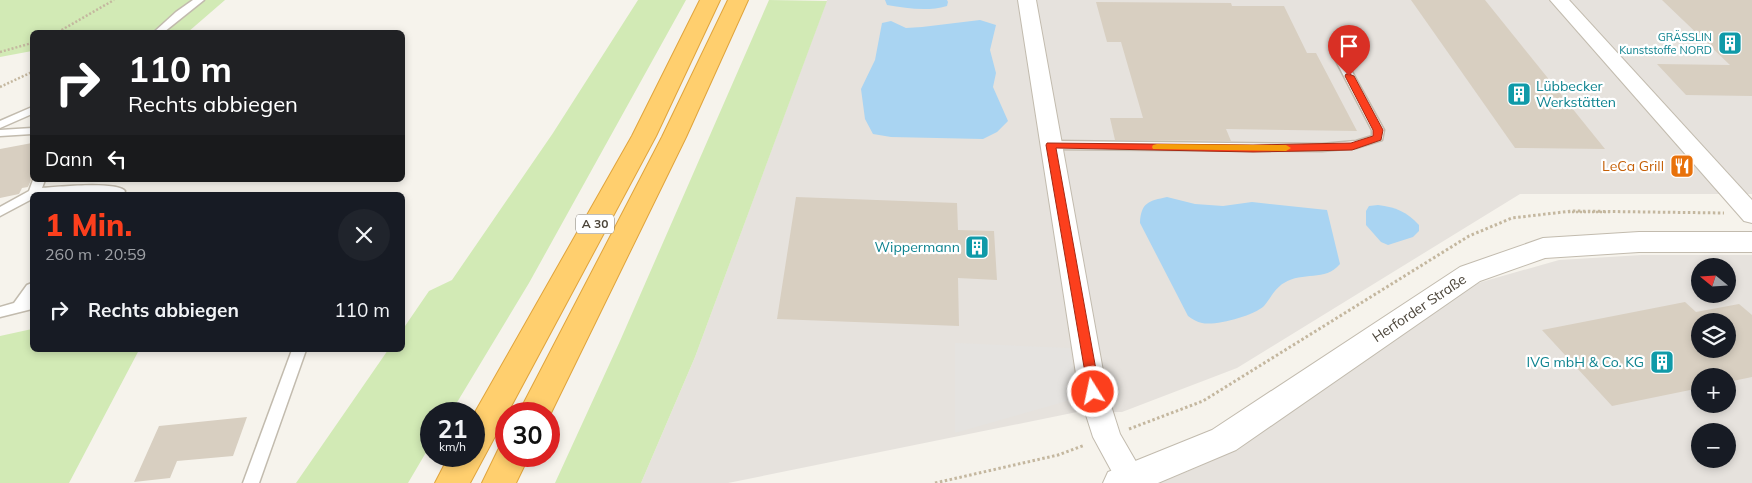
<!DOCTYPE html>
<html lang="de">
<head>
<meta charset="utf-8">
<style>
  body { margin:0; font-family:Mulish,sans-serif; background:#20242c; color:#f1f3f6; height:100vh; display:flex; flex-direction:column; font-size:19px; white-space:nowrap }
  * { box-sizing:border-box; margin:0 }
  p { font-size:16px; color:#9ea1a6 }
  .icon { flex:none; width:28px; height:28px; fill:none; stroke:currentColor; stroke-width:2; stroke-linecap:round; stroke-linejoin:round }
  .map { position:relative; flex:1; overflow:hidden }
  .sheet { position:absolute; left:30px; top:192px; width:375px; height:160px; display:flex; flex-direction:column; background:#171b24; border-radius:8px; box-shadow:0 2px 8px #0003 }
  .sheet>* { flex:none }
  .guide { position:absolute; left:30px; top:30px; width:375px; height:152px; border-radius:8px; box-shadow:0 2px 8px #0003; background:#202124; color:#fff; overflow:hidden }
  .needle { width:32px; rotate:288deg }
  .fabs { position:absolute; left:1691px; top:258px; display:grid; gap:10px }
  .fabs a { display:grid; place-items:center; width:45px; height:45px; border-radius:50%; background:#171b24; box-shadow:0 2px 8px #0003; font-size:25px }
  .speed { position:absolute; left:420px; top:402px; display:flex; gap:10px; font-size:25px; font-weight:700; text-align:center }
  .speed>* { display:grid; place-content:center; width:65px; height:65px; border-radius:50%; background:#171b24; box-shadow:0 2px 8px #0003; line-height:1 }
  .speed small { font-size:12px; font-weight:400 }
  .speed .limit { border:8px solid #d22; background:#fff; color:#111 }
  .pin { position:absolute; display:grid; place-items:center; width:42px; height:42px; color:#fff; margin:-51px -21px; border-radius:50% 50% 50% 0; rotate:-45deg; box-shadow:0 0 5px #0007 }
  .pin .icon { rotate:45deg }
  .me { position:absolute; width:55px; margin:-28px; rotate:350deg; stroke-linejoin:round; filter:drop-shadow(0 0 4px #0008) }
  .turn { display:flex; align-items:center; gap:18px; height:105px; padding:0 15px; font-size:22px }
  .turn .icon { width:65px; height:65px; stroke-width:2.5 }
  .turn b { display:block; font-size:35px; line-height:42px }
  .then { display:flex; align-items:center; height:48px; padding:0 15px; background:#0003; gap:10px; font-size:19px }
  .round { display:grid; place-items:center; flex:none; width:52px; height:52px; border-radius:26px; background:#20242c }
  .summary { display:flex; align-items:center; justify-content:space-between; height:85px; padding:0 15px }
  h1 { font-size:30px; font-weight:800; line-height:38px; color:#fc3f1d }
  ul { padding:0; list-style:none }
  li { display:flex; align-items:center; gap:15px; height:65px; padding:0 15px }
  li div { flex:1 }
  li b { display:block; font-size:19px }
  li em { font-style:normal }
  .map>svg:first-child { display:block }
</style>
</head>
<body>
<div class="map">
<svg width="1752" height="483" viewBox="0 0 1752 483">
  <rect width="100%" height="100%" fill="#f6f3ec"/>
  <g fill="#e6e2dd" fill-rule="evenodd">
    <path d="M827,0H1752V194H1520L1237,368L1122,412H1077L728,483H641L695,357Z"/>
    <path d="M1642,255H1752V483H1159L1198,467L1237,447L1478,283L1559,260ZM1700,266H1728V294H1700ZM1700,321H1728V349H1700ZM1700,376H1728V404H1700ZM1700,431H1728V459H1700Z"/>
  </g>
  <g fill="#d2eab5">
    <path d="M0,0H225L188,32H32V51L0,57Z"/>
    <path d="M638,0H686L529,283L450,414H431V444L408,483H296L388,350H402L403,329L429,291L452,280L553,133Z"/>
    <path d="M769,0L827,1L695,357L641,483H555L620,341Z"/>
    <path d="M32,329V350H139L69,483H0V336Z"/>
  </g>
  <path fill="#e5e3e0" d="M955,343L1070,348L1077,398L955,433Z"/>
  <g fill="#a9d4f2">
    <path d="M885,0H947L948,2L947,6C926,12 907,8 887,5Z"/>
    <path d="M980,20L996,25L990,50L996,73L993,87L1008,121L997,132L983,139L891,137L873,134L865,119L861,89L875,60L882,23L891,21L906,28L922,27Z"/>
    <path d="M1167,197L1195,204L1223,206L1252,202L1327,210L1340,264C1325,282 1303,271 1284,283C1275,288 1270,299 1264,306C1253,316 1216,326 1202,323C1197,322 1192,319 1188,316L1140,223C1141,202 1149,201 1167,197Z"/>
    <path d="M1378,205C1396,207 1407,212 1419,225V231L1413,237L1388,245L1381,242L1366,225V211L1369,206Z"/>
  </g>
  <g fill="#d8cfc1" fill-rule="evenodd">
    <path d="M1411,0H1485L1605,149L1515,148Z"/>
    <path d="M1662,0H1752V96L1686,95L1657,64L1730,65Z"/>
    <path d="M1096,2L1231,3L1232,6H1284L1307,53H1316L1357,131L1226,129L1231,141L1115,140L1110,118H1143L1121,42H1107Z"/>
    <path d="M32,143V178L28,187L22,188L19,194L0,198V149Z"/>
    <path d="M796,197L957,203L958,230L994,231L997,280L958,278L959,326L777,319Z"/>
    <path d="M1685,302L1696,312L1739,304L1752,315V377L1728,382V376H1700V388L1612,406L1542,330ZM1700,321H1728V349H1700Z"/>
    <path d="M247,417L233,456L177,461L170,478L134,482L159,426Z"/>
  </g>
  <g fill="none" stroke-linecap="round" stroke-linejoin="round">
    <g stroke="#c2bbae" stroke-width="3">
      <g id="service">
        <path d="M193,0H204L164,32H154L176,12Z"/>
        <path d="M1340,56L1345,59L1384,130L1382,140L1356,148L1322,151L1051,149L1045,145L1051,141L1322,144L1356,141L1372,136V130L1335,59Z"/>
        <path d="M32,107V114L0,128V121Z"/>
        <path d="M32,128V134L0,136V130Z"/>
        <path d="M33,180H45L42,188C57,187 117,181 125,191L123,195L83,193L32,195V199L0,216V207L29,191Z"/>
        <path d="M32,283V309L0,317V307L14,303L27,285Z"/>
        <path d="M292,350H306L259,483H243Z"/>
      </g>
    </g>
    <g stroke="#c2bbae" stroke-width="2">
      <g id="minor">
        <path d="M1018,0H1036L1107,393L1120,434L1146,479L1144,483H1118L1093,437L1079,393Z"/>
        <path d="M1550,0H1569L1752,200V223L1744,221Z"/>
      </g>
    </g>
    <g stroke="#c2bbae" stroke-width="2">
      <path id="tertiary" d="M1639,232H1752V252H1639L1545,258L1480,281L1236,450L1158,483H1103L1108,472L1212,430L1460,267L1543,238Z"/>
    </g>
    <g stroke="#e0a43c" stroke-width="2">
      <g id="motorway">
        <path d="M700,0H720L656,136L470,483H435L449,456H474V414L632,136Z"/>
        <path d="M728,0H748L686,137L549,417V414H518L662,137Z"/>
        <path d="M506,444V456H529L516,483H482L500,446Z"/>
      </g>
    </g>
    <g stroke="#c4b79f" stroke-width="2.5" stroke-dasharray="2 2" stroke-linecap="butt">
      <path d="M58,32L114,0"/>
      <path d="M0,52L32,43"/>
      <path d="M0,87L32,72"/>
      <path d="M1568,212H1611"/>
    </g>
    <g stroke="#c4b79f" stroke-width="3" stroke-dasharray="2.5 2.5" stroke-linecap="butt">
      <path d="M1129,429L1203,401L1469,236L1512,218L1572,211L1724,213"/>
      <path d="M935,483L1058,455L1085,445"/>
    </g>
    <use href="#service" fill="#fff" fill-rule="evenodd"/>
    <use href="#minor" fill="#fff" fill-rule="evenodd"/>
    <use href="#tertiary" fill="#fff" fill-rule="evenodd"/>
    <use href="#motorway" fill="#ffcf6e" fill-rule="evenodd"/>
  </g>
  <path fill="#fc3f1d" stroke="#a42913" d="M1346,74H1349L1354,76L1383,130L1381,140L1352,150L1253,152L1056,148L1100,392L1098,396L1093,398L1089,396L1046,145L1047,143L1253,145L1351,143L1373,136V130L1345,76Z"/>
  <path fill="#f59e0b" d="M1157,144L1286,145L1291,148L1286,151L1153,149L1152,147L1153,145Z"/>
  <defs>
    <g id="building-square" transform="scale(1.25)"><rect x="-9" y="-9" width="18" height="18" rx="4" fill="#0f9aa8" stroke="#fff"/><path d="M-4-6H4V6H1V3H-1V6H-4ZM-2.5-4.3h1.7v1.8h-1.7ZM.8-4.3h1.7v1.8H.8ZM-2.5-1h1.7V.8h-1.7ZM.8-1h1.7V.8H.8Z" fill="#fff"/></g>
    <g id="restaurant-square" transform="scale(1.25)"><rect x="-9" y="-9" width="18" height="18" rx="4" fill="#e8710a" stroke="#fff"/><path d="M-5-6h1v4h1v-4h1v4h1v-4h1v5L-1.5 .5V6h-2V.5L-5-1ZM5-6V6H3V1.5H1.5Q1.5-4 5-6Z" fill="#fff"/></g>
  </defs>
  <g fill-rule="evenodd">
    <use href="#building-square" x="1730" y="43"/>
    <use href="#building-square" x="1519" y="94"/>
    <use href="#restaurant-square" x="1682" y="166"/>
    <use href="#building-square" x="977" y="247"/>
    <use href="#building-square" x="1662" y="362"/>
  </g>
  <g text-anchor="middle" stroke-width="4.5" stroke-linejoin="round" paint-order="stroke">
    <g font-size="11" fill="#0d838f" stroke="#fff" text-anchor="end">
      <text x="1712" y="41">GRÄSSLIN<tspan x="1712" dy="13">Kunststoffe NORD</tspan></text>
    </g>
    <rect fill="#fff" stroke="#817c74" stroke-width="1" x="576" y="214.5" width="38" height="19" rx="4"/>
    <g font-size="12" font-weight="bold" fill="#4b4439">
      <text x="595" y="228">A 30</text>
    </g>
    <g font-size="14" fill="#0d838f" stroke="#fff" text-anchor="end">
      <text x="1536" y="91" text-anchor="start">Lübbecker<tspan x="1536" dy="16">Werkstätten</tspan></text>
      <text x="960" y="252">Wippermann</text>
      <text x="1644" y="367">IVG mbH &amp; Co. KG</text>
    </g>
    <g font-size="14" fill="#c56008" stroke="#fff" text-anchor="end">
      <text x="1664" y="171">LeCa Grill</text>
    </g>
    <g font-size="14" fill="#4b4439" stroke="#fff">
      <text transform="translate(1419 308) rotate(-34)" y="5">Herforder Straße</text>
    </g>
  </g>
</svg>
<div class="fabs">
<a><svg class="needle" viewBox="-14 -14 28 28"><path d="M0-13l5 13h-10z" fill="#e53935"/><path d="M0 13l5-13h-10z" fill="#9ea1a6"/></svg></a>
<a><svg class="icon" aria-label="layers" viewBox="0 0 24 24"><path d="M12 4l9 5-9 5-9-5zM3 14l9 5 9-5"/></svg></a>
<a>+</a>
<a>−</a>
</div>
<div class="speed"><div>21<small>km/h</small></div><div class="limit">30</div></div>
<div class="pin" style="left:1349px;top:76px;background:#d93025"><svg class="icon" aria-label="arrive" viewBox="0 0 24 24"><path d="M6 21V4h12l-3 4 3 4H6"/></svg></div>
<svg class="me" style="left:1093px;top:392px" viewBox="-20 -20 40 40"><circle r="17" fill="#fc3f1d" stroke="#fff" stroke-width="3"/><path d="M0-11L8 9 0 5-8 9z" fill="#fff"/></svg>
<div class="guide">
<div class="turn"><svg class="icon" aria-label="right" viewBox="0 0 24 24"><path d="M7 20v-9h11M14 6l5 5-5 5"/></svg><div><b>110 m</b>Rechts abbiegen</div></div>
<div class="then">Dann<svg class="icon" aria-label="left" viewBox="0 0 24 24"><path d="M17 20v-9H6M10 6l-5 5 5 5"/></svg></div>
</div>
<section class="sheet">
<div class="summary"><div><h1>1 Min.</h1><p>260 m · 20:59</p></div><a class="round"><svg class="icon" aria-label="close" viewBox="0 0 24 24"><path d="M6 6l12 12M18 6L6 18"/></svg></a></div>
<ul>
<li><svg class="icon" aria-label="right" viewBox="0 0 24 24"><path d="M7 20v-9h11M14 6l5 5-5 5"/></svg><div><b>Rechts abbiegen</b></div><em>110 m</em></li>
</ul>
</section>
</div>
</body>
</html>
